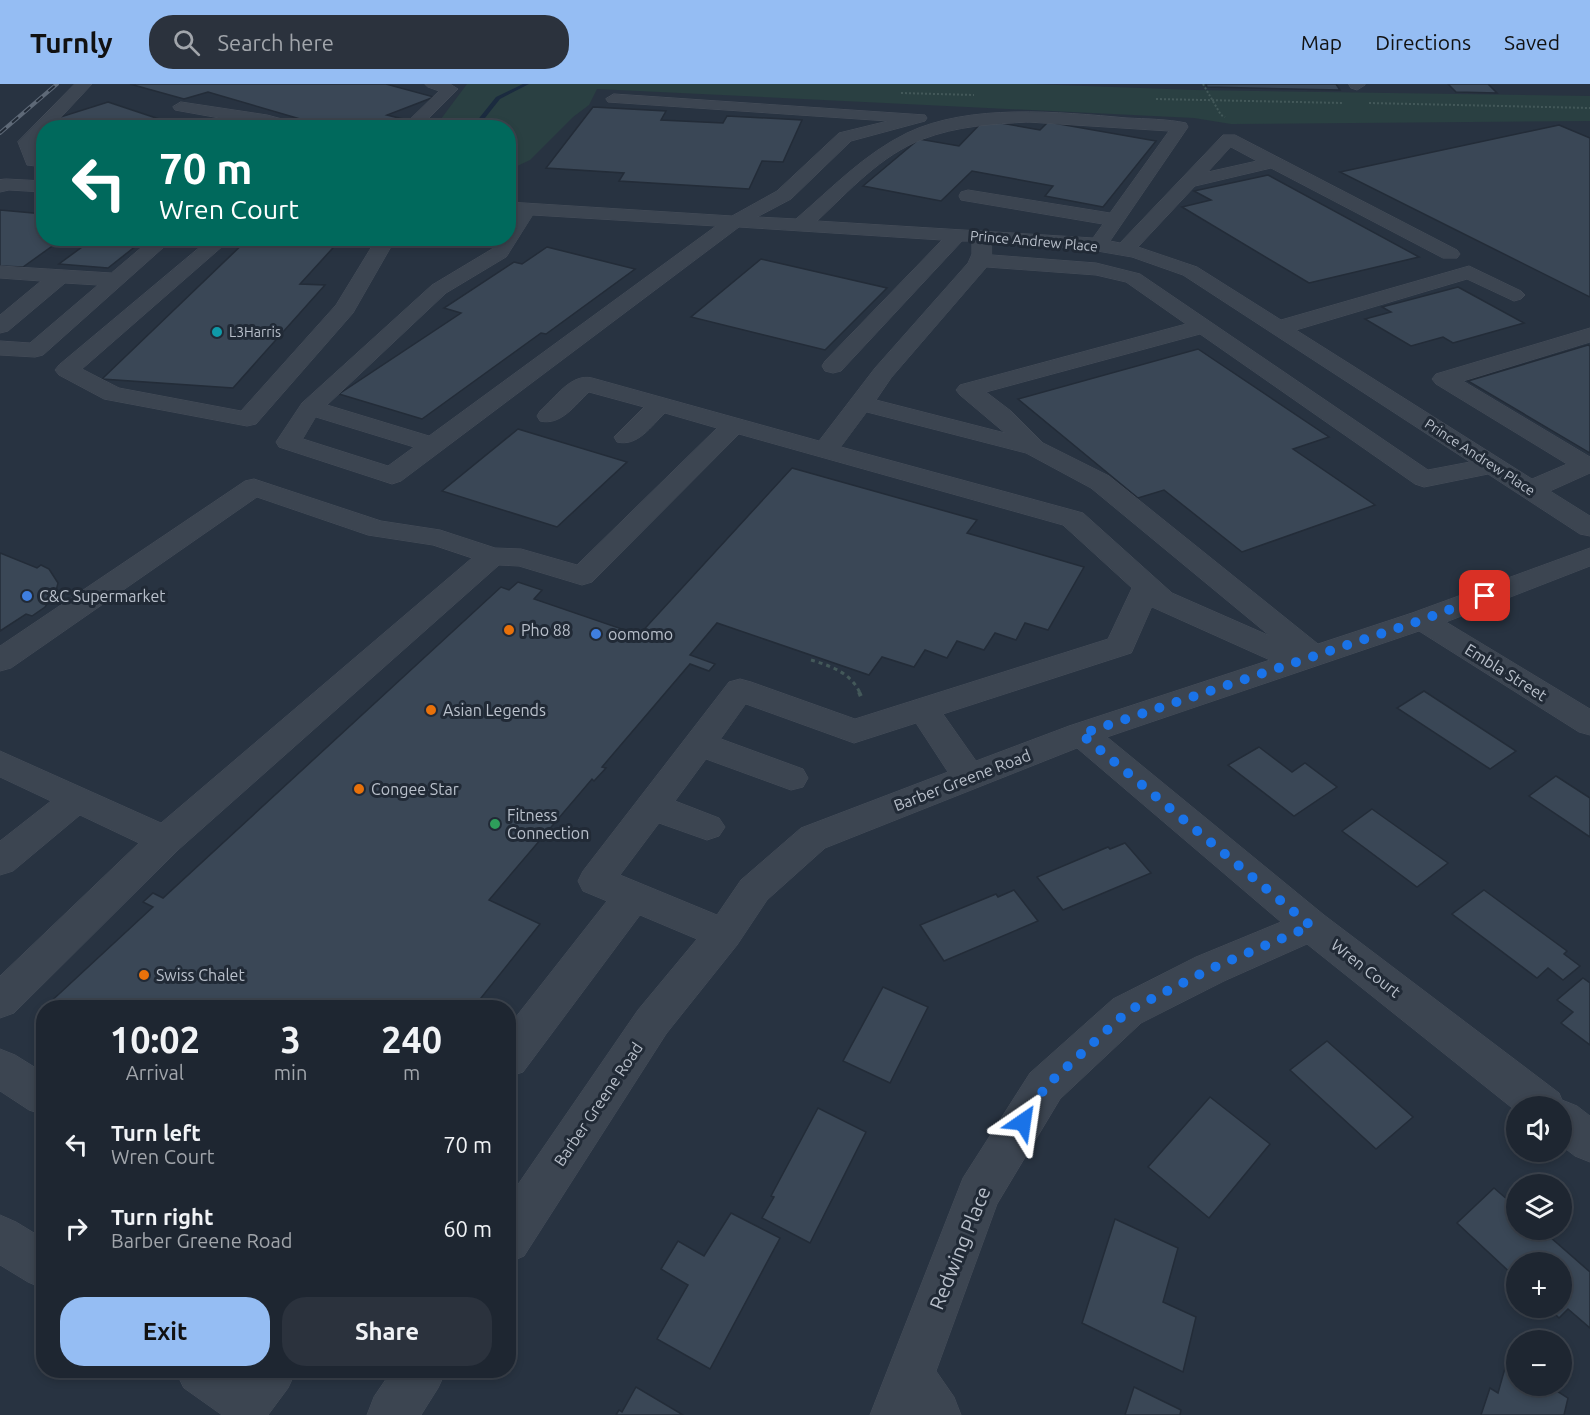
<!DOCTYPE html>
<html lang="en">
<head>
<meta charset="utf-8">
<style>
  body { margin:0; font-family:Ubuntu,sans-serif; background:#2b323d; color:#f1f3f6; height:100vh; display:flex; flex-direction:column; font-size:22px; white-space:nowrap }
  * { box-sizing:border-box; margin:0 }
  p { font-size:20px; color:#a1a5ab }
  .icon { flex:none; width:33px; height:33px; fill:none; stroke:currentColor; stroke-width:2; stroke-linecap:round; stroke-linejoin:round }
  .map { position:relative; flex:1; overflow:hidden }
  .sheet { position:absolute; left:36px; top:916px; width:480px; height:378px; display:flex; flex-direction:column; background:#1e2631; border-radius:24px; box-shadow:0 3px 9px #0003,0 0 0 2px #3c434d }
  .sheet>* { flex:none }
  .top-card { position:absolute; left:36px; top:36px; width:480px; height:126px; border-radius:24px; box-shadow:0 3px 9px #0003,0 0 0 2px #3c434d; background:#00695c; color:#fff; overflow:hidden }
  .tools { position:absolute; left:1506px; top:1012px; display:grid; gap:12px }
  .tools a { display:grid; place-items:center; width:66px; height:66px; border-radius:50%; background:#1e2631; box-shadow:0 3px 9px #0003,0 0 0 2px #3c434d; font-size:30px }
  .pin { position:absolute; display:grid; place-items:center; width:51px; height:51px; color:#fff; margin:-26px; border-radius:12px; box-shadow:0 3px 9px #0006 }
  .me { position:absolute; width:66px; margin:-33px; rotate:32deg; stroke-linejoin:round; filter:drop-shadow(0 0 4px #0008) }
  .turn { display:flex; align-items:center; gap:21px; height:126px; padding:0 24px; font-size:27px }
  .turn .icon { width:78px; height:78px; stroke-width:2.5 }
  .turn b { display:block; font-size:42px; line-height:51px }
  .eta { display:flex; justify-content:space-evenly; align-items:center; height:102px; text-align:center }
  .eta b { font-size:36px; font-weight:600; line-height:42px }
  .button { display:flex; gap:12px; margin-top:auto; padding:12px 24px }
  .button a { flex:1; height:69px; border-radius:24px; background:#95bdf3; color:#111; font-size:24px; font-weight:600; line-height:69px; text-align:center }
  .button a+a { background:#2b323d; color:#f1f3f6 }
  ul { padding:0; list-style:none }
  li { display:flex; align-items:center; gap:18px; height:84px; padding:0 24px }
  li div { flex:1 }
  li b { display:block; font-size:22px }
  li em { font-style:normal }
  header { display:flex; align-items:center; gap:36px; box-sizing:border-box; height:84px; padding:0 30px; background:#95bdf3; color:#111 }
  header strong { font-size:28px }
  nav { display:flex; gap:33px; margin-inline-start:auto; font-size:21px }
  .search { width:420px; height:54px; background:#2b323d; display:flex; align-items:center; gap:15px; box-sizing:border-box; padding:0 21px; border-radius:24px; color:#a1a5ab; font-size:22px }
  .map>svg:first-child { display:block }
</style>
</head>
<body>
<header>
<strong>Turnly</strong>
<div class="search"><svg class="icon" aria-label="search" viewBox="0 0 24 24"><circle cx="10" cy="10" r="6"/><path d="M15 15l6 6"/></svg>Search here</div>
<nav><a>Map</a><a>Directions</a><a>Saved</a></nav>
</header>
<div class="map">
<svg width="1590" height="1331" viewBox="0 0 1590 1331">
  <rect width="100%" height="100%" fill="#283341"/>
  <path fill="#2a4042" d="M467,0H1030L1196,6L1590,12V37L1231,40L1194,34L597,5L589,21L573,33L530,76L509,86L508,44L435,43Z"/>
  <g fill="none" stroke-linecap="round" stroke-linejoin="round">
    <g fill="#1b2b3f" fill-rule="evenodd">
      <path d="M523,0H529L500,15L481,39L487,44H481L476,40V38L496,13Z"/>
      <path d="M508,56L511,60L508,62Z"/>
    </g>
  </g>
  <g fill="#3a4756" stroke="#232c38" stroke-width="1.5">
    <path d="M130,0H386L434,13L387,31L403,35L383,44H331L208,8L184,15Z"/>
    <path d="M1206,0H1336L1340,6L1207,3Z"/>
    <path d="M1448,0H1488L1497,9L1456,8Z"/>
    <path d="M108,18L186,44H56L64,41L51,36Z"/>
    <path d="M593,23L666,27L661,36L723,39L727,32L802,36L783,78L762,77L749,105L619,97L624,89L546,84Z"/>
    <path d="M984,36L1040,46L1048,38L1156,57L1103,123L1045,112L1053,102L972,87L941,117L863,102L919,55L959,62Z"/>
    <path d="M1559,41L1590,54V213L1340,88Z"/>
    <path d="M1268,91L1419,173L1309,199L1182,123L1211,116L1194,107Z"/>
    <path d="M0,126L44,130V154H146L108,184L59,180L86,160L58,158L23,183L0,182Z"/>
    <path d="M249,154H342L300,200L325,201L233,304L102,295Z"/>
    <path d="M547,163L635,185L546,250L541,249L422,335L339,310L461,229L444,224L514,178L522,180Z"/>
    <path d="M761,175L887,204L825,266L691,233Z"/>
    <path d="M1458,203L1524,239L1453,259L1443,253L1411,262L1365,235L1391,228L1382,223Z"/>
    <path d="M1588,261L1590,262V369L1468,297Z"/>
    <path d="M1198,265L1329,353L1293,365L1375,421L1242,468L1164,406L1138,414L1018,315Z"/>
    <path d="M518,345L627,378L557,443L442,407Z"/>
    <path d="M792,384L977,436L967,449L1084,483L1048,546L1025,539L1016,556L995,549L984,566L957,557L947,574L925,566L914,583L882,573L869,591L717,539L690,571L715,580L709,587L690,580L602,683L606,684L594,697L592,695L489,816L540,840L473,924H50L46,922L153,823L143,818L153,809L163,814L501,503L509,506L518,498L542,506L534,515L639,551Z"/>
    <path d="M0,469L37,484L41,481L49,485L58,499L56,507L45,523L32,532L26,530L0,547Z"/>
    <path d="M1424,607L1516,667L1490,685L1397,624Z"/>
    <path d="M1259,663L1292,688L1305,679L1337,703L1294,732L1228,681Z"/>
    <path d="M1556,692L1590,714V753L1529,712Z"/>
    <path d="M1372,725L1448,779L1417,803L1342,747Z"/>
    <path d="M1125,759L1151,789L1063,826L1037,793L1108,763L1110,765Z"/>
    <path d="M1014,806L1038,837L944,877L920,841L996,810L998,813Z"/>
    <path d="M1484,806L1567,867L1564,870L1580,882L1563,896L1548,884L1537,894L1452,830Z"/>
    <path d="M1583,894L1590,899V961L1561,939L1573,928L1557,916Z"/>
    <path d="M883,903L928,923L890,999L843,977Z"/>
    <path d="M1327,957L1413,1033L1376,1065L1290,986Z"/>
    <path d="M1210,1013L1270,1060L1209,1134L1148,1083Z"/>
    <path d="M818,1024L866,1048L810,1159L762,1134L774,1113L771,1112Z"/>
    <path d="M1494,1104L1516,1123V1146H1542L1590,1188V1244L1568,1225L1559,1234L1549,1224H1562V1179H1516V1194L1457,1139Z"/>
    <path d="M731,1129L780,1154L710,1285L657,1255L688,1201L661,1185L678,1157L704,1172Z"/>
    <path d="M1115,1135L1178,1164L1163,1218L1196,1233L1183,1288L1082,1239Z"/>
    <path d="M1507,1277L1516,1282V1302H1549L1568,1314L1564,1331H1481L1490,1304L1498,1309Z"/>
    <path d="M636,1303L683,1331H616L619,1326L622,1328Z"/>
    <path d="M1134,1303L1181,1326L1180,1331H1125Z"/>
  </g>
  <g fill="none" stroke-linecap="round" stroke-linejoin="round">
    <g stroke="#464e5a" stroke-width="1">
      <g id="minor">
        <path d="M75,0H92L51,44H44V51L36,59L40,72L44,73V83L27,81L18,58Z"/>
        <path d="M425,0H450L458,5L419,44H401L439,7L428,3Z"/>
        <path d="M1349,0H1365V1L1357,6L1351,4Z"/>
        <path d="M614,10L925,31L927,34L925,37L851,57L791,115L757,133L796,135C832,104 864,70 907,49C970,19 1059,28 1127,34C1146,35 1167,35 1186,39L1188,43L1110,157L1120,159L1223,51H1235L1457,166L1460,170L1457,174H1443L1271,84L1195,102L1138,163L1197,183L1281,236L1469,182L1521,207L1525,211L1521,215L1514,217L1467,195L1296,246L1532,395L1567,380L1436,300L1432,295L1436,290L1590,244V258L1463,297L1590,373V389L1550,407L1590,432V452L1580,450L1488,390L1424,403L1415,400L1200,250L986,308L1011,327L1043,359L1109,392L1318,560L1412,529L1590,464V482L1446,538L1590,625V651L1579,648L1419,547L1107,653L1324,831L1559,1009L1562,1016L1577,1022L1590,1032V1078L1575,1072L1562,1062V1023H1516V1027L1307,860L1224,897L1141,939L1060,1015L997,1120L936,1287L954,1313L961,1331H870L963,1094L1030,989L1113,915L1196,873L1281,838L1077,664L825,764L767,816L737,861L666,950L524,1172L508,1179V1115L638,926L697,855L640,831L523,988L508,993V943L607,817L583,807L578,797L583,787L729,598L740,595L751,598L855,635L1108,555L1132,504L1063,441L739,350L592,498L582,501L519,482L499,481L178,766L14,929L0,934V892L139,759L80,731L13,787L0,791V757L51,717L0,693V667L161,739L472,474L433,461L368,451L257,413L11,584L0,587V562L245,397L254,395L381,437L440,446L495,464L521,465L577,481L717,344L665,329C651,342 638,363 617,358L614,353L644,323L589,308C575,321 561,342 540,337L537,332L540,327C555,314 571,289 592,294L819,357L875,284L968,179L972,170V157H962L841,287L833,289L825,287L822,282L825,277L942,156L739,143L401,397L392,400L383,397L279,363L276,358L302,319L432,201L492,165L499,154H508V140L515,130H508V118L732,132L777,107L839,49L888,37L608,18L606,15ZM1028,38L1169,47L1110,129L968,106L961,108L959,112L961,116L1103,140L1093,154L817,137C849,107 881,71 923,55C957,42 992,40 1028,38ZM1231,63L1257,77L1208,88ZM533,131L716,142L429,352L327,321L446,209L506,173ZM992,159L1080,164L1132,173L1183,191L1470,378L1428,386L1140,190L1096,179L992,171ZM987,183L1096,191L1126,198L1186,240L960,301L956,306L960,311L1005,349L876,316L891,294ZM867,328L1026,369L1091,404L1270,552L1172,509L1083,429L841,363ZM316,333L414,363L388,382L303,355ZM1152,523L1270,576L1069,642L976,677L943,630L1131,569ZM746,620L854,659L916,639L948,688L801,744L741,796L717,831L620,791L659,739L707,756L719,752L725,743L719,734L675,717L706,675L791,706L803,703L808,694L803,685L721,655Z"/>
        <path d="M181,18L267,31L301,40L303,44H275L175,26L173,23Z"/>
        <path d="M6,95L44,97V108L9,106L0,108V96Z"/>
        <path d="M153,154H174L43,271L35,273L0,271V257L30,259L98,201L65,199L8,247L0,249V231L41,197L0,194V182L111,189Z"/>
        <path d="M211,154H232L82,285L119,304L241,327L336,221L377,154H396L353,229L256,340L247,342L104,315L59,291L55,286L59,281Z"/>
        <path d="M0,965L15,971L44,989V1031L29,1026L0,1007Z"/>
        <path d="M0,1131L16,1138L44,1155V1205L28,1198L0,1181Z"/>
        <path d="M176,1287H296L288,1304L268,1331H222L184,1304Z"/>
        <path d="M392,1287H446L438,1304L421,1331H367L374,1313Z"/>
      </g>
    </g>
    <g stroke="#435859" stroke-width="2" stroke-dasharray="2 2" stroke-linecap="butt">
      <path d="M1203,0L1221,31L1225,33"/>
      <path d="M901,9L974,11"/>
      <path d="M1156,15L1343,19"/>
      <path d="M1369,19L1590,24"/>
    </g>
    <path stroke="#435859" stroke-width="3" stroke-dasharray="4 4" stroke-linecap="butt" d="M811,576C831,582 851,589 860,609"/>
    <path stroke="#435859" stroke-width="4" stroke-dasharray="4.5 4.5" stroke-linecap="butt" d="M859,608L862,615"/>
    <use href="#minor" fill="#3c4551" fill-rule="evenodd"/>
    <g stroke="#5e6977" stroke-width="4">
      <path id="rail" d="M0,49L57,0"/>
    </g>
    <use href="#rail" stroke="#212a36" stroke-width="2" stroke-dasharray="8" stroke-linecap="butt"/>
  </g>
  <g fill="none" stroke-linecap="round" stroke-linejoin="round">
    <path stroke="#1a73e8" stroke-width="10" stroke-dasharray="0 18" d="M1023,1038L1046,1002L1128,927L1210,885L1311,842L1081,650L1422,536L1485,512"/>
  </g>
  <circle fill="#0f9aa8" stroke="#212a36" stroke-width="2" cx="217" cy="248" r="6"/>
  <g fill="#3f7fe0" stroke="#212a36" stroke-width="2">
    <circle cx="27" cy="512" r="6"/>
    <circle cx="596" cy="550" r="6"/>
  </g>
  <g fill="#e8710a" stroke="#212a36" stroke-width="2">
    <circle cx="509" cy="546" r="6"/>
    <circle cx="431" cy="626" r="6"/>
    <circle cx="359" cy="705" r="6"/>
    <circle cx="144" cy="891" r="6"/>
  </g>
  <circle fill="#2e9e5b" stroke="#212a36" stroke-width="2" cx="495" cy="740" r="6"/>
  <g text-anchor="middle" stroke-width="6" stroke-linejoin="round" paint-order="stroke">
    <g font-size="14" fill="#b9c0cb" stroke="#212a36">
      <text transform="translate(1034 157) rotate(5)" y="5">Prince Andrew Place</text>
      <text transform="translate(1480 373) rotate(33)" y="5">Prince Andrew Place</text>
    </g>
    <g font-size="14" fill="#b9c0cb" stroke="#212a36" text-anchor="start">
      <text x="229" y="253">L3Harris</text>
    </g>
    <g font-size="16" fill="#b9c0cb" stroke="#212a36" text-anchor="start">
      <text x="39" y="518">C&amp;C Supermarket</text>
      <text x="521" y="552">Pho 88</text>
      <text x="608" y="556">oomomo</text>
      <text x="443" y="632">Asian Legends</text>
      <text x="371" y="711">Congee Star</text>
      <text x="507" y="737">Fitness<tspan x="507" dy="18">Connection</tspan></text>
      <text x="156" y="897">Swiss Chalet</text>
    </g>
    <g font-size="16" fill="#b9c0cb" stroke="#212a36">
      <text transform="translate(1506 588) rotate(32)" y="6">Embla Street</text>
      <text transform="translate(962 696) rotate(-21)" y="6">Barber Greene Road</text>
      <text transform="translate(1366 884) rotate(38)" y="6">Wren Court</text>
      <text transform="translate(598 1020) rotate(-56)" y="6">Barber Greene Road</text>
    </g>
    <g font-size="20" fill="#b9c0cb" stroke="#212a36">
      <text transform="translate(960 1164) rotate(-68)" y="7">Redwing Place</text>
    </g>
  </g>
</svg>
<div class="tools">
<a><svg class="icon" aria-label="sound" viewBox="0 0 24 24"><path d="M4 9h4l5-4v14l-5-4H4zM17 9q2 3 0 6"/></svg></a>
<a><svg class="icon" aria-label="layers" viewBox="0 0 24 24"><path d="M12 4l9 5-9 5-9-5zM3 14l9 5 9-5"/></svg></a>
<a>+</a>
<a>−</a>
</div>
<div class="pin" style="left:1485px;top:512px;background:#d93025"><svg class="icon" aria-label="arrive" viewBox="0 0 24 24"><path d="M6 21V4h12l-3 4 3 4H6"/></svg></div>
<svg class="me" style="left:1023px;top:1038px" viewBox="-20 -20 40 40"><path d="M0-17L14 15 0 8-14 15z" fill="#1a73e8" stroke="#fff" stroke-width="4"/></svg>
<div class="top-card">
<div class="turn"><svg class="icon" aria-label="left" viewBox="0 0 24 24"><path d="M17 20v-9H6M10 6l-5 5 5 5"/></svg><div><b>70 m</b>Wren Court</div></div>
</div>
<section class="sheet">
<div class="eta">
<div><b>10:02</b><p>Arrival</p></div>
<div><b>3</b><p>min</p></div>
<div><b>240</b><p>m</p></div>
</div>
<ul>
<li><svg class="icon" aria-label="left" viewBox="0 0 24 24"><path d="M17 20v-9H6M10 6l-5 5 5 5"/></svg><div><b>Turn left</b><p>Wren Court</p></div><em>70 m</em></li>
<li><svg class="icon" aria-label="right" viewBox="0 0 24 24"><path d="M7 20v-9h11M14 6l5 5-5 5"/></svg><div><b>Turn right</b><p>Barber Greene Road</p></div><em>60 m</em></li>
</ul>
<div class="button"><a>Exit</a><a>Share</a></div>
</section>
</div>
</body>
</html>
